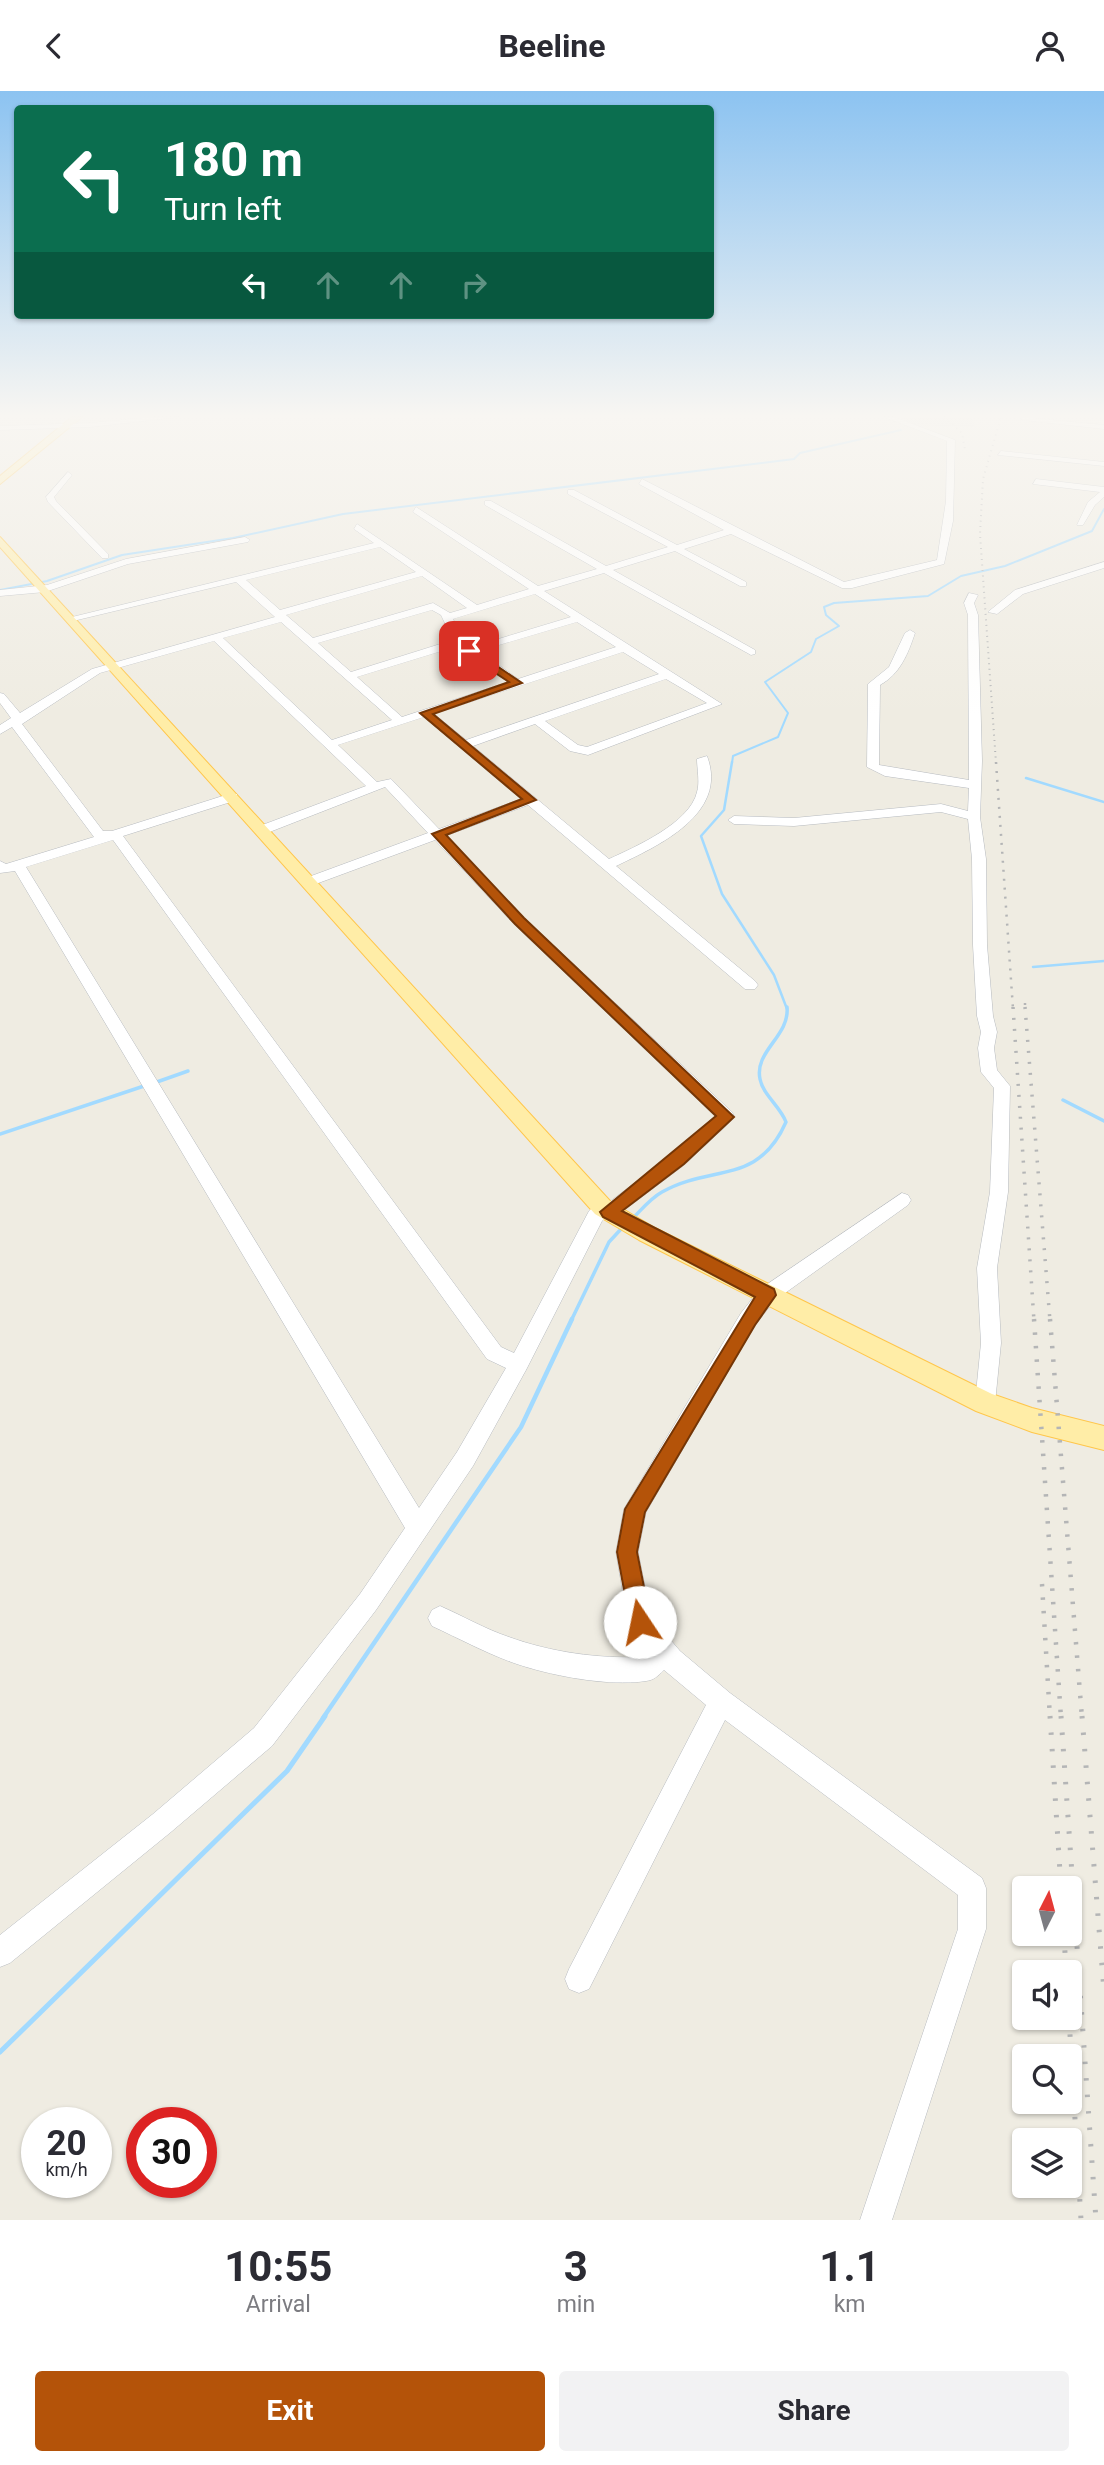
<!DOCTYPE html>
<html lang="en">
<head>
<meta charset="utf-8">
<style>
  body { margin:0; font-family:Roboto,sans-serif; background:#f2f2f3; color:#2b2b33; height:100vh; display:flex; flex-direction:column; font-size:26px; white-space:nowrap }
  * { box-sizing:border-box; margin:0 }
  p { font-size:23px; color:#7c7c81 }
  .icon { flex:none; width:38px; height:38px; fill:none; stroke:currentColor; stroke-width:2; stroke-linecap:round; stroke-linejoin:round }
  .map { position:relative; height:2129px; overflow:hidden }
  .sheet { display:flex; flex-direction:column; background:#fff; flex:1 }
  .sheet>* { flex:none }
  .guide { position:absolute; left:14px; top:14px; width:700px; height:214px; border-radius:7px; box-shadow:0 2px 5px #0004; background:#0b6e4f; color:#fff; overflow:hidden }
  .needle { width:46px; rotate:6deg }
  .tools { position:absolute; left:1012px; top:1785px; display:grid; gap:14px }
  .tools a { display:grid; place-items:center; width:70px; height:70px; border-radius:7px; background:#fff; box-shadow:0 2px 5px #0004; font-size:35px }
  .speed { position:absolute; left:21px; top:2016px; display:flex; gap:14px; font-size:35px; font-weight:700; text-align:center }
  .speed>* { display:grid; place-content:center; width:91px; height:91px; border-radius:50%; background:#fff; box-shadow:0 2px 5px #0004; line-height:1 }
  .speed small { font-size:18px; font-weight:400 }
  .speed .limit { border:10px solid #d22; background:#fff; color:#111 }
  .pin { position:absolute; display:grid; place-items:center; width:60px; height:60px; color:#fff; margin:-30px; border-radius:14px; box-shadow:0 4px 10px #0006 }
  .me { position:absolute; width:77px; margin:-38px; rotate:349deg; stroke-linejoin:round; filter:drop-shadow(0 0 5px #0008) }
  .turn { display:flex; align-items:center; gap:24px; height:147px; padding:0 35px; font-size:32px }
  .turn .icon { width:91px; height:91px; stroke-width:2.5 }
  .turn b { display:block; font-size:49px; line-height:60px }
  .lanes { display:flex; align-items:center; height:66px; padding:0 35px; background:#0003; justify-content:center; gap:35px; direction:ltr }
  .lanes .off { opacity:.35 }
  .eta { display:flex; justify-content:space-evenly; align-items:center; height:119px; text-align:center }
  .eta b { font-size:42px; font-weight:700; line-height:49px }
  .cta { display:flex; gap:14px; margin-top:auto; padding:14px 35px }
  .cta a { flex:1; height:80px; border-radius:7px; background:#b45309; color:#fff; font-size:28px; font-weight:700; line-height:80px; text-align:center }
  .cta a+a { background:#f2f2f3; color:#2b2b33 }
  header { display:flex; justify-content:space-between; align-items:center; height:91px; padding:0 35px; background:#fff; font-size:32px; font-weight:700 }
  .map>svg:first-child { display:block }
</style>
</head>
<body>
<header><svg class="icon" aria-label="back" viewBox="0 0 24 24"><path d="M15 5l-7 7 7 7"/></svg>Beeline<svg class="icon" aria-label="person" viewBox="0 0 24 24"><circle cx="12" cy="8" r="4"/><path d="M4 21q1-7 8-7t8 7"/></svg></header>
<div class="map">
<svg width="1104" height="2129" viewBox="0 0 1104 2129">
  <rect width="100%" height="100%" fill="#efece2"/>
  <path fill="#e2dfda" d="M900,326H972L975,336L914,334Z"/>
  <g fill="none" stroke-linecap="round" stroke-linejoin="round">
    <g stroke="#a2daff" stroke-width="2">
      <path d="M0,499L47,490L122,464L233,447L343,423L794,368L800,362L901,339"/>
      <path d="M732,672L733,665L778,646L788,622L765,591L811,561L816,548L839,535L826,524L824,516L834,512L928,505L961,485L1005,475L1092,440L1104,418"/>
    </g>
    <g stroke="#a2daff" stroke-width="2.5">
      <path d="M732,671L724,719L701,745L722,803L774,884L787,918"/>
      <path d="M1026,687L1104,711"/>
      <path d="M1033,876L1104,870"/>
    </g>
    <g stroke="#a2daff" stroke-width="3.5">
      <path d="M154,992L188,980"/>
      <path d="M1063,1009L1104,1030"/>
      <path d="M0,1043L147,994"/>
      <path d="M633,1127C642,1118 651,1107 662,1101C711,1073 758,1095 786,1031C780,1015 763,1004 760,988C754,960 790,945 787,916"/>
      <path d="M571,1230L609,1151L622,1137"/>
    </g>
    <path stroke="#a2daff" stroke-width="4.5" d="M323,1627L521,1336L572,1228"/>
    <path stroke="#a2daff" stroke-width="5" d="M0,1961L287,1680L325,1625"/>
    <g stroke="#b7bbc0" stroke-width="1">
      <g id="minor">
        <path d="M154,326H179L90,336L0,339V335L90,332Z"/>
        <path d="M884,326H894L955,349L953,430L944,473L852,497H842L731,443L684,458L746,491V495H740L675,460L613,479L755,559V563L751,564L604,482L544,500L722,613L588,664L570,660L535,633L473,655L609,768C635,756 690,732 697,701C700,691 697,678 697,668L707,665C729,723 658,755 616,775L755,890L758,894L755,898H745L528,714L445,745L524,827L732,1021L734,1025L732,1029L684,1074L615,1126L605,1127L602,1130L526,1279L473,1375L376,1519L272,1655L171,1741L10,1872L0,1876V1844L153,1723L254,1637L360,1503L405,1437L15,780L0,782V770L6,773L94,746L12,636L0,643V634L11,627L0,612V602L4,603L20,622L92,578L275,526L236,491L73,530L68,527L374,452L354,438L357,433L477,514L529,498L413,421L416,416L538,495L597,478L485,414V410H491L606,475L668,456L568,403V399H574L677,454L724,439L639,393L642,388L844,491L937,469L946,410L947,350ZM380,456L416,481L280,519L246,489ZM422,485L467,517L450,522L433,512L313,547L286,524ZM535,503L571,526L472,556L463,549L453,528ZM432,519L441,524L453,549L351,581L318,552ZM281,531L392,629L332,649L223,547ZM577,531L616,556L518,588L479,560ZM214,550L366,695L257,736V742H267L385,696L428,742L303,788V794H313L435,749L514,833L715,1025L672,1064L608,1112H597L589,1120L514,1262L501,1256L123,745L237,709V703H229L112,740H103L22,633L100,582ZM458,555L508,591L402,626L357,586ZM623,561L659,583L466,649L434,623ZM666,588L707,612L587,656L578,654L545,630ZM424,626L521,708L439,738L391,688L377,691L338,654ZM113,749L487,1268L506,1277L457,1361L419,1417L26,776Z"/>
        <path d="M1020,326L1104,334V338L1023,329Z"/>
        <path d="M1001,360L1104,371V375L998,364Z"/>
        <path d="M68,381L72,384L54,406L56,410L108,463V467H102L48,411L46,406Z"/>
        <path d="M1036,388L1104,396V406L1095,414L1083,434H1077L1088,411L1100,401L1033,393Z"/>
        <path d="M245,446L250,449L248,451L128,473L45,501L0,505V499L47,494L126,468Z"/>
        <path d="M1104,471V477L1023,503L997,523L988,521L1015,499Z"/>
        <path d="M969,502L978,504L974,512L978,524L982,670L980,726L986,768L987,854L993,925L997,941L994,957L997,979L1010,995L1008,1101L997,1177L1001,1252L995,1312L992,1319L985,1321L978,1319L975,1312L981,1252L977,1177L990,1101L994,997L981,981L978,957L981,941L977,925L973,854L972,768L968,728L941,721L794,735L734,733L728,729L734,725L794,727L941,713L968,720L969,697L885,685L867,676L868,593L889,576L905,542L910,539L915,542C908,563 900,583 880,594L879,674L969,689L968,524L964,512Z"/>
        <path d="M902,1102L908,1104L911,1109L908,1114L774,1210L755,1234L646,1421L638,1461L651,1526L680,1560L730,1602L982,1787L986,1797V1838L892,2129H860L958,1838V1804L725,1629L589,1898L579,1902L569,1898L565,1888L569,1878L706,1614L664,1579C658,1585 654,1589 646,1590C608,1596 547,1584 511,1571C484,1561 458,1547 432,1535L428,1527L432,1519L440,1515C463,1525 485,1538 509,1546C550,1561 599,1568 643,1566L648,1560L628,1531L616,1461L624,1418L741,1222L760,1198Z"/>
      </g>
    </g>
    <g stroke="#ffc64b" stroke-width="2">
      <g id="major">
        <path d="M72,326H82L0,393V385Z"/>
        <path d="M0,446L611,1111L655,1137L992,1303L1032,1317L1104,1335V1359L1032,1341L976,1320L639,1149L595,1123L0,456Z"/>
      </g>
    </g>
    <use href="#minor" fill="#fff" fill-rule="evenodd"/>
    <use href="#major" fill="#ffeda7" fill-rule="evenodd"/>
    <g stroke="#b4b5b6" stroke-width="2" stroke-dasharray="1 4.5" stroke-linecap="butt">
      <path d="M944,326L962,342L965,359"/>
      <path d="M996,672L980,443L983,388L1001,326"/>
    </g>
    <g stroke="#b4b5b6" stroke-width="2.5" stroke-dasharray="2 7" stroke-linecap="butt">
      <path d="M996,671L1013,918"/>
      <path d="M1025,912V918"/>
    </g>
    <g stroke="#b4b5b6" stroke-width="3.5" stroke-dasharray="2 9" stroke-linecap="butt">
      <path d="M1013,916L1034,1230"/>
      <path d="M1025,916L1050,1230"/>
    </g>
    <g stroke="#b4b5b6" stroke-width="4.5" stroke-dasharray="2.5 11" stroke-linecap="butt">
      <path d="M1034,1228L1061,1627"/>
      <path d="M1050,1228L1082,1627"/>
      <path d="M1042,1493L1050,1627"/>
    </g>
    <g stroke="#b4b5b6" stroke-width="5" stroke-dasharray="2.5 14" stroke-linecap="butt">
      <path d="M1050,1625L1061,1797"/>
      <path d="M1061,1625L1096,2129"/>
      <path d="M1082,1625L1104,1900"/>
      <path d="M1064,1843L1066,1881"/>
      <path d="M1069,1927L1081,2129"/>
    </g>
  </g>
  <linearGradient id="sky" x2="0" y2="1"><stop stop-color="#8cc3f1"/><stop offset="0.52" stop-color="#f8f6f2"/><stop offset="1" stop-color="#f8f6f2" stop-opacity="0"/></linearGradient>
  <rect width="1104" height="624" fill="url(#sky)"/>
  <path fill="#b45309" stroke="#753606" stroke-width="2" d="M465,558H472L522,592L433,623L536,709L446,744L524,827L734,1026L684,1073L622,1120L774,1198L776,1204L755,1234L645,1421L637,1461L651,1531L648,1538L640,1541L633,1538L630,1531L617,1461L625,1418L755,1206L603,1126L600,1121L716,1025L515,833L432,743L522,708L420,622L509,591L465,562Z"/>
</svg>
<div class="tools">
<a><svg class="needle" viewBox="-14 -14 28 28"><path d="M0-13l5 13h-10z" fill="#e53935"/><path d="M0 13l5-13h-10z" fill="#7c7c81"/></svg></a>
<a><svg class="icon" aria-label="sound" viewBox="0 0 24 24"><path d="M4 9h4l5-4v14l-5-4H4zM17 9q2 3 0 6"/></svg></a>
<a><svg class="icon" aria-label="search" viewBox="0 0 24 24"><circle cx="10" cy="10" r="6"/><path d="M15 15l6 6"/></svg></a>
<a><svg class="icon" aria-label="layers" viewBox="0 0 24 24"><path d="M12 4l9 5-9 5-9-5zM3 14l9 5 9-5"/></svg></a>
</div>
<div class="speed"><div>20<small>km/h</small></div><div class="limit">30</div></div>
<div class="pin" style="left:469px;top:560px;background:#d93025"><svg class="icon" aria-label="arrive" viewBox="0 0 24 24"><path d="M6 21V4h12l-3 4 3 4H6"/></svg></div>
<svg class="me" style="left:640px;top:1531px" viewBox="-20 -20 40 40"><circle r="19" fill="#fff"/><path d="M0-13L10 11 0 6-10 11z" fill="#b45309"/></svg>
<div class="guide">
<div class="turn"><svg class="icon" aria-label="left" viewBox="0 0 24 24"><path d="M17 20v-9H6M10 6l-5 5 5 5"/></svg><div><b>180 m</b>Turn left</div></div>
<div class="lanes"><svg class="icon" aria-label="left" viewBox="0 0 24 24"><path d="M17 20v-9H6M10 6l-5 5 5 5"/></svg><svg class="icon off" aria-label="ahead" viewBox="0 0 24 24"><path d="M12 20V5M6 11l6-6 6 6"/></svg><svg class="icon off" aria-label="ahead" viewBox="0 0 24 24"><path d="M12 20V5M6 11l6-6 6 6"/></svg><svg class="icon off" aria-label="right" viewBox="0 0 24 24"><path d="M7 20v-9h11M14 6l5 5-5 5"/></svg></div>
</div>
</div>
<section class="sheet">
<div class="eta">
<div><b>10:55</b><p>Arrival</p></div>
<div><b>3</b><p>min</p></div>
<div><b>1.1</b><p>km</p></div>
</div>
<div class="cta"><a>Exit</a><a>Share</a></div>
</section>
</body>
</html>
